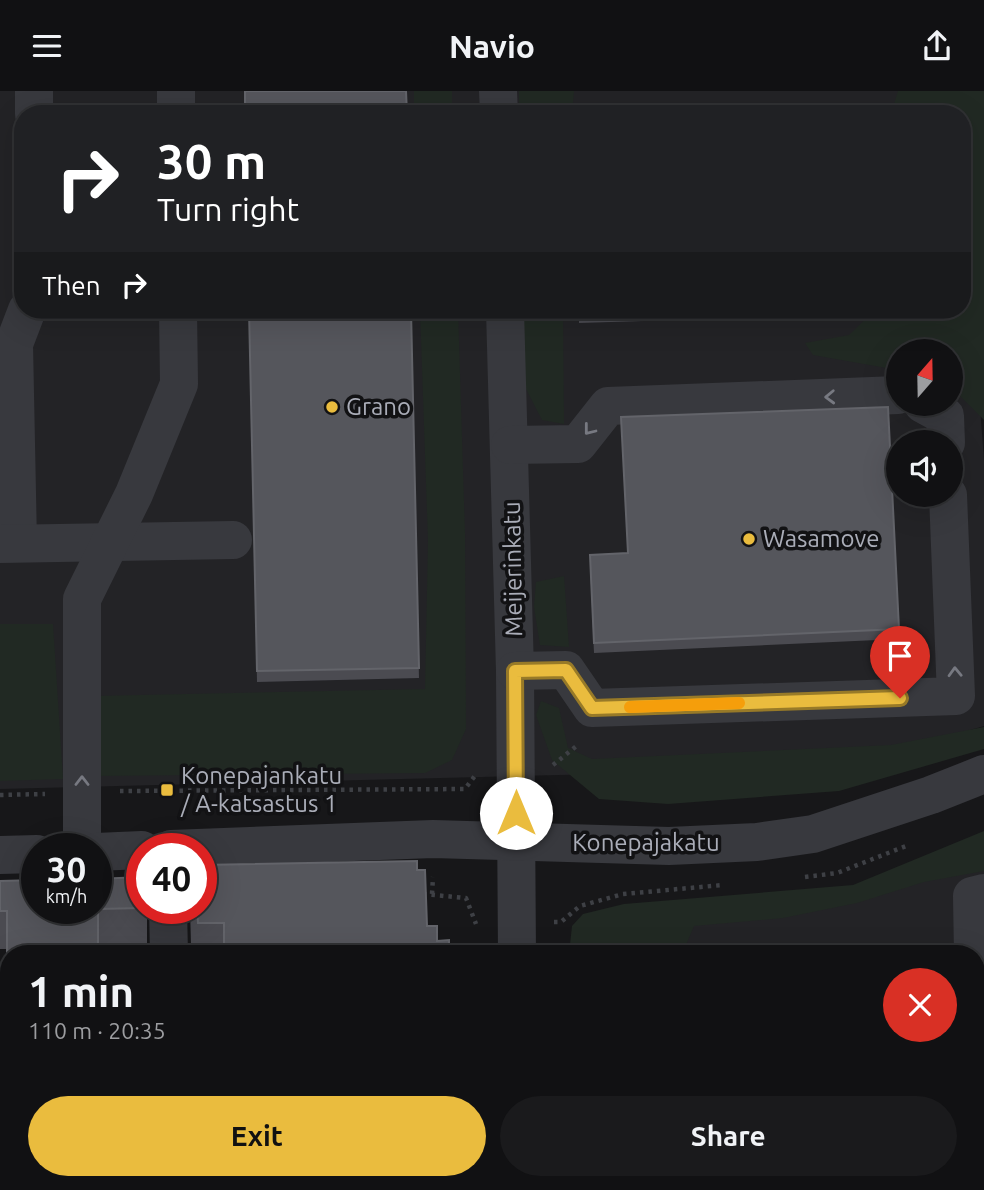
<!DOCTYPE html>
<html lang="en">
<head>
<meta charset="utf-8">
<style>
  body { margin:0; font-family:Ubuntu,sans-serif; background:#1a1a1c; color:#f1f3f6; height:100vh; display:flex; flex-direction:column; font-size:26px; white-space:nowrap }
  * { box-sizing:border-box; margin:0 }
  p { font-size:23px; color:#9c9da0 }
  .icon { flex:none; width:38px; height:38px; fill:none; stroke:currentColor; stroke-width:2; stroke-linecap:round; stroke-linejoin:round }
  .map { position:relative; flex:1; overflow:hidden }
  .side { position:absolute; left:0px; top:854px; width:985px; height:245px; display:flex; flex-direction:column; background:#111113; border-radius:28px 28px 0 0; box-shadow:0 7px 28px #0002,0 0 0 2px #303133 }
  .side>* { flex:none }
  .hud { position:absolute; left:14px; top:14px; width:957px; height:214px; border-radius:28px; box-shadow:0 7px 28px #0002,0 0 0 2px #303133; background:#202124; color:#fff; overflow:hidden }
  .needle { width:46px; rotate:20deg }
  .controls { position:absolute; left:886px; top:248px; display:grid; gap:14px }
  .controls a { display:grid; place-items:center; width:77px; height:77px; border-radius:50%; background:#111113; box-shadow:0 7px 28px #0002,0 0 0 2px #303133; font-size:35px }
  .speed { position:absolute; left:21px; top:742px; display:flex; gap:14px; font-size:35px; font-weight:700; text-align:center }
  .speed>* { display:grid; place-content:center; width:91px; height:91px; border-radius:50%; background:#111113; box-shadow:0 7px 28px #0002,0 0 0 2px #303133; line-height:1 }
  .speed small { font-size:18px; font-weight:400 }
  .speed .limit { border:10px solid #d22; background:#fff; color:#111 }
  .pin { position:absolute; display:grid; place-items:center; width:60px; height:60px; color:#fff; margin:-72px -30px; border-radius:50% 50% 50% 0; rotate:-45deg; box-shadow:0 0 7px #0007 }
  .pin .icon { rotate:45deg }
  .me { position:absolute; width:77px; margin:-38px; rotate:0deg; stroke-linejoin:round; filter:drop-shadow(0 0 5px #0008) }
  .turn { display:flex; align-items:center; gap:24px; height:147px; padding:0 28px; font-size:32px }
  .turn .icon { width:91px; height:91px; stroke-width:2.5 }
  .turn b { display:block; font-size:49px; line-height:60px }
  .then { display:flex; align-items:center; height:66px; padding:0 28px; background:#0003; gap:14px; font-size:26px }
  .round { display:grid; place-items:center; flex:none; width:74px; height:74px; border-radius:37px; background:#1a1a1c }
  .headline { display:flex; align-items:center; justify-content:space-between; height:119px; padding:0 28px }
  h1 { font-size:42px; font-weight:600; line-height:52px }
  .cta { display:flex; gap:14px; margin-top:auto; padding:14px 28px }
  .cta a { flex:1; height:80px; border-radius:42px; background:#eabc3e; color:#111; font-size:28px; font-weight:600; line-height:80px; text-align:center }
  .cta a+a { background:#1a1a1c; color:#f1f3f6 }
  header { display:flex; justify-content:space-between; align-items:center; height:91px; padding:0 28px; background:#111113; font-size:32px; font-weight:600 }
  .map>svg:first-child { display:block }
</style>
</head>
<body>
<header><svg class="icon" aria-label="menu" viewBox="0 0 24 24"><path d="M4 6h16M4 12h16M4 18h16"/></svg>Navio<svg class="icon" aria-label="share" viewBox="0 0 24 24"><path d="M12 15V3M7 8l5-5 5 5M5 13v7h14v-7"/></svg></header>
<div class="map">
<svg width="984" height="1099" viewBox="0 0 984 1099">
  <rect width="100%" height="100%" fill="#171719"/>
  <g fill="#232326" fill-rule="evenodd">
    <path d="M0,0H955L957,23H23V219H962L963,91L984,369V635L840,677L0,698ZM898,261H950V313H898ZM898,352H950V404H898Z"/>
    <path d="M984,743V1099H578V1090H976V863H572L586,825L854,799Z"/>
  </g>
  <g fill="#212923">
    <rect x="414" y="0" width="38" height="23"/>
    <path d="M519,0H574L572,23H519Z"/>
    <path d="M898,0H984V329L950,295V261H898V279L813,264L805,252L849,244L875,219H962V23H891Z"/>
    <path d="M420,219H458L465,442L466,638L452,669L425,682L98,685L94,605L425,598L428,450Z"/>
    <path d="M522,219H563L564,333L542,329L523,292Z"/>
    <path d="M564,485L569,556L540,554L534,516L536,491Z"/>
    <path d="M0,533H53L63,688L0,690Z"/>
    <path d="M541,610L559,617L568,657L592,668L891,654L984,636V658L839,700L668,713L599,708L552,669L536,624Z"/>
    <path d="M984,740V780L924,791L857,812L783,827L694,835L682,863H569L572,835L583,823L624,813L853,794Z"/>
  </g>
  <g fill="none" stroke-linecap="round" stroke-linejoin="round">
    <g stroke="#3e4045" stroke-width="4.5" stroke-dasharray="3.5 5" stroke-linecap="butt">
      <path d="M553,674L579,653"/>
      <path d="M120,700L465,698L477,682"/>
      <path d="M0,704L45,703"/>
      <path d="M805,786L837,782L906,755"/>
      <path d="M423,803L466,807L476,833"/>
      <path d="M432,803L433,786"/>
      <path d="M554,831H561L580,815L623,803L723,794"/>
      <path d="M408,1099V1090"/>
    </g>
    <g stroke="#38393e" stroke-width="38">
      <path d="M34,0V23"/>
      <path d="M176,0V23"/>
      <path d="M498,0L499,23"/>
      <path d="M505,219L515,580L517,863"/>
      <path d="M923,313L945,325L946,352"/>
      <path d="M510,354L578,353L608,315L898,304"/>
      <path d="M18,452L14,253L27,219"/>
      <path d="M0,453L233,449"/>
      <path d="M515,580L566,579L592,617L956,605L948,404"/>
      <path d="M82,758V508L134,403L179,293L178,219"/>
      <path d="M171,758L433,748L669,755L757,751L813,743L931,704L984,683"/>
      <path d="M96,761L142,759"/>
      <path d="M0,764L37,763"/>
      <path d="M168,817L169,863"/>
      <path d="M973,863L972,805L984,802"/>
      <path d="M976,959L984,958"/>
      <path d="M976,1017L978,1099"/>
      <path d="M175,1090V1099"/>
      <path d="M518,1090V1099"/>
      <path d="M0,1093L148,1090"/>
      <path d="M786,1099L889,1095V1099"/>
    </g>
  </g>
  <g fill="#4b4b51">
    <path d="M249,219H411L419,587L257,591Z"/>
    <path d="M579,219H833V224L579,232Z"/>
    <path d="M590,474L899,538V548L594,562Z"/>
    <path d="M417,779L427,835L437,850L449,863H197V854H191L190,817H201Z"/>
    <path d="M0,790L147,817V855L98,856L9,863V1019H0V887H7V858H0Z"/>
  </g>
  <g fill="#55565c" stroke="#63646a" stroke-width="2">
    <path d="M245,0H406L407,23H245Z"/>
    <path d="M249,219H411L419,577L257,580Z"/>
    <path d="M888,316L899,538L594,552L590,464L628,462L621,326Z"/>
    <path d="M417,770V779H425L427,835H437V850L449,849V863H264V860L224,861V832H198L197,817H201V774Z"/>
    <path d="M142,786V817L98,818V863H9V981H0V887H7V820H0V790L37,789V817H96V788Z"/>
    <path d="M423,1090H456L457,1099H423Z"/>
  </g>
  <defs><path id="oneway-chevron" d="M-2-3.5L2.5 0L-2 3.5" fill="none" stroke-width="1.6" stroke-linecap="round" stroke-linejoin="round" transform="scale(1.75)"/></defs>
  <g stroke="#777981">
    <use href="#oneway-chevron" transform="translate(830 306) rotate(178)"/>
    <use href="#oneway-chevron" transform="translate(589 339) rotate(128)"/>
    <use href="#oneway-chevron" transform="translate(955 581) rotate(-92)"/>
    <use href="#oneway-chevron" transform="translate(82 690) rotate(-90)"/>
  </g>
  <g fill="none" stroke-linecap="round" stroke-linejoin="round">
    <g stroke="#987a28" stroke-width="18">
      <path id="route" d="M516,722L515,580L566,579L592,617L900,607"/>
    </g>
    <use href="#route" stroke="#eabc3e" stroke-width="12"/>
    <path stroke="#f59e0b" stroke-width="12" d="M630,616L739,612"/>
  </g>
  <g fill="#eabc3e" stroke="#121214" stroke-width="2.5">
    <circle cx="332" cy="316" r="7"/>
    <circle cx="749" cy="448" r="7"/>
    <rect x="160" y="692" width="14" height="14" rx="3.5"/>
  </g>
  <g text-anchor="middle" stroke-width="7" stroke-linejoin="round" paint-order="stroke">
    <g font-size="24" fill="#aaadb8" stroke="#121214" text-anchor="start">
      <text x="346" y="324">Grano</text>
      <text x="763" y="456">Wasamove</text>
      <text x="181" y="693">Konepajankatu<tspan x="181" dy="28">/ A-katsastus 1</tspan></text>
    </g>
    <g font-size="24" fill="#aaadb8" stroke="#121214">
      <text transform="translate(513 478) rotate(-91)" y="8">Meijerinkatu</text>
      <text x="646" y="760">Konepajakatu</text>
    </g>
  </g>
</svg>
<div class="controls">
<a><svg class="needle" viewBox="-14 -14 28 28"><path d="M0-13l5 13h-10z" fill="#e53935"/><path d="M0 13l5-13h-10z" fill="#9c9da0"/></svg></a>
<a><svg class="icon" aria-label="sound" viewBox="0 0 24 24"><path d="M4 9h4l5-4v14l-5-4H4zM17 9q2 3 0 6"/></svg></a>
</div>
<div class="speed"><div>30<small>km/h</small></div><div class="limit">40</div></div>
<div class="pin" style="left:900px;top:607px;background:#d93025"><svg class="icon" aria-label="arrive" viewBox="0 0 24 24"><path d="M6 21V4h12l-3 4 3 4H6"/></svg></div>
<svg class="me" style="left:516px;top:722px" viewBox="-20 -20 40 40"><circle r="19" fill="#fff"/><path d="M0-13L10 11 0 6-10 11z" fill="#eabc3e"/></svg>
<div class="hud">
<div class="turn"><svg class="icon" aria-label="right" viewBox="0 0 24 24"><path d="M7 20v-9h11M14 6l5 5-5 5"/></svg><div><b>30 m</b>Turn right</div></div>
<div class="then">Then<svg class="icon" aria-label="right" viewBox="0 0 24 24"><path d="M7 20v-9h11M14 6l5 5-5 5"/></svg></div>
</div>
<section class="side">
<div class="headline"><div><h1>1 min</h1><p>110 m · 20:35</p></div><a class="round" style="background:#d93025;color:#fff"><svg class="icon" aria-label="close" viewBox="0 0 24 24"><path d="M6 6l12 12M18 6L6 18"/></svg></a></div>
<div class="cta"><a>Exit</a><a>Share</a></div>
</section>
</div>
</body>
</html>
